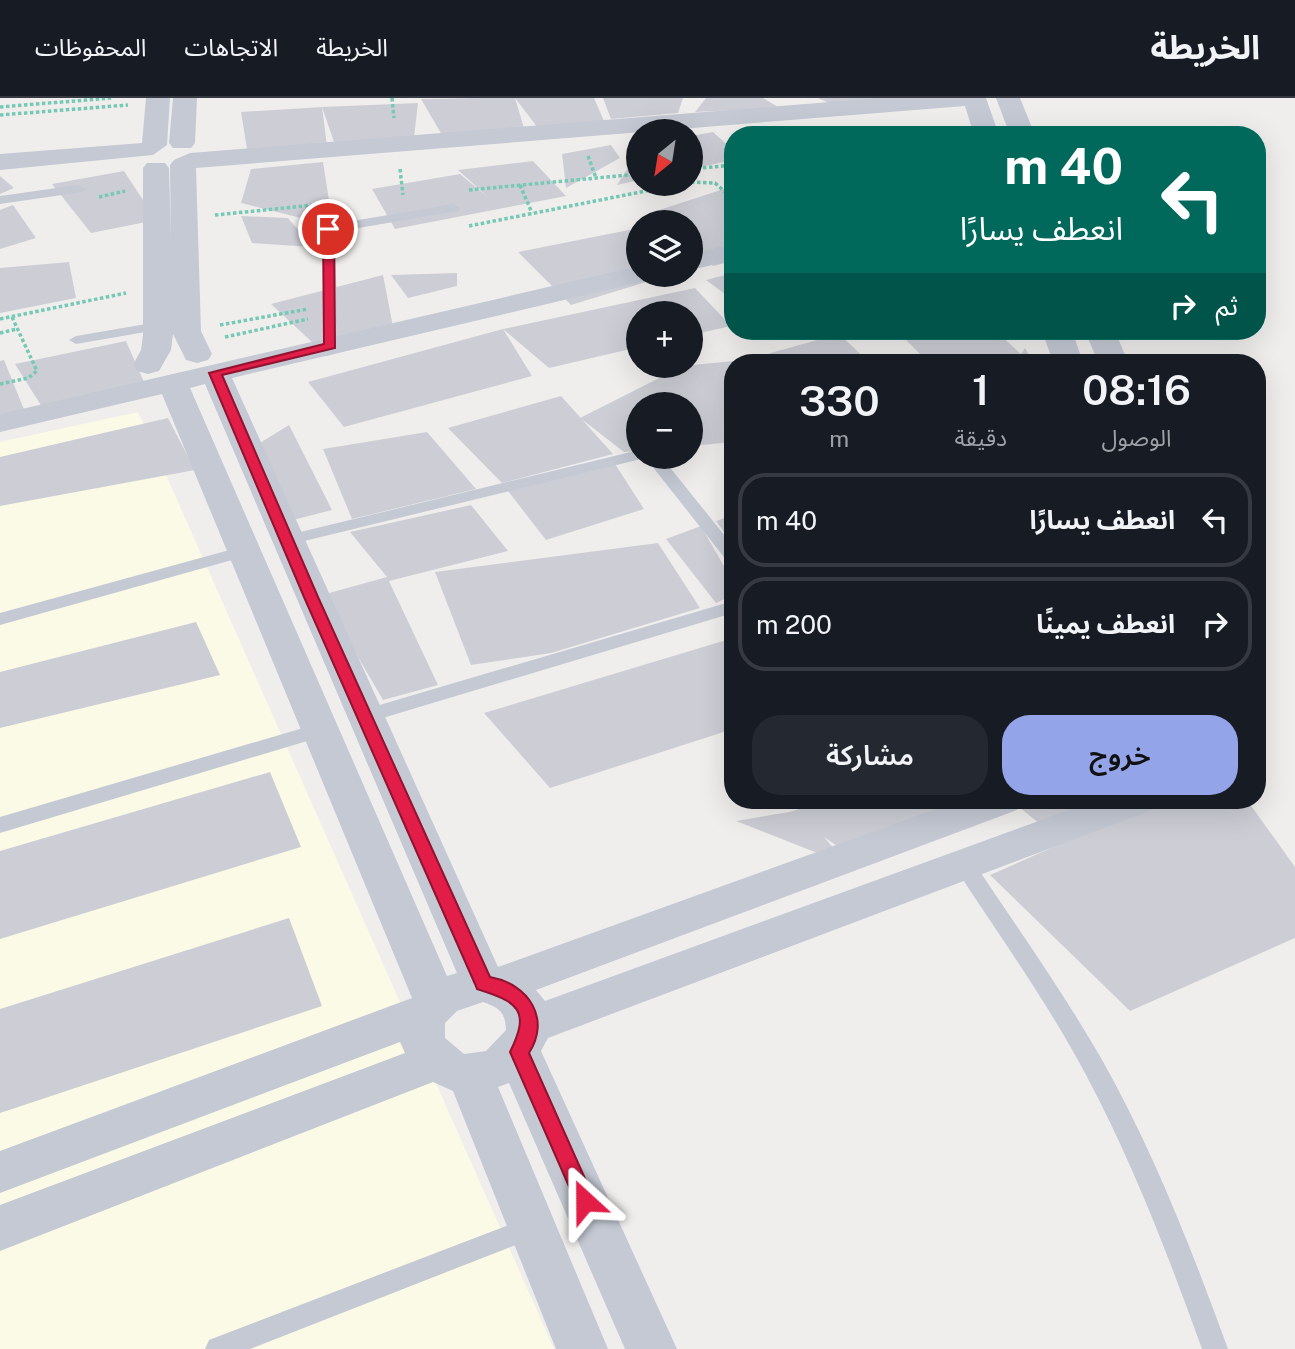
<!DOCTYPE html>
<html lang="ar">
<head>
<meta charset="utf-8">
<style>
  body { margin:0; font-family:"Public Sans","Noto Sans Arabic",sans-serif; background:#242831; color:#f1f3f6; direction:rtl; height:100vh; display:flex; flex-direction:column; font-size:26px; white-space:nowrap }
  * { box-sizing:border-box; margin:0 }
  p { font-size:23px; color:#9ea1a6 }
  .icon { flex:none; width:38px; height:38px; fill:none; stroke:currentColor; stroke-width:2; stroke-linecap:round; stroke-linejoin:round }
  .map { position:relative; flex:1; overflow:hidden; direction:ltr }
  .panel { position:absolute; left:724px; top:256px; width:542px; height:455px; display:flex; flex-direction:column; background:#171b24; border-radius:28px; box-shadow:0 7px 28px #0002; direction:rtl }
  .panel>* { flex:none }
  .guide { position:absolute; left:724px; top:28px; width:542px; height:214px; border-radius:28px; box-shadow:0 7px 28px #0002; direction:rtl; background:#00695c; color:#fff; overflow:hidden }
  .needle { width:46px; rotate:210deg }
  .fabs { position:absolute; left:626px; top:21px; display:grid; gap:14px }
  .fabs a { display:grid; place-items:center; width:77px; height:77px; border-radius:50%; background:#171b24; box-shadow:0 7px 28px #0002; font-size:35px }
  .pin { position:absolute; display:grid; place-items:center; width:60px; height:60px; color:#fff; margin:-30px; border:4px solid #fff; border-radius:50%; box-shadow:0 2px 7px #0007 }
  .me { position:absolute; width:77px; margin:-38px; rotate:336deg; stroke-linejoin:round; filter:drop-shadow(0 0 5px #0008) }
  .turn { display:flex; align-items:center; gap:24px; height:147px; padding:0 28px; font-size:32px }
  .turn .icon { width:91px; height:91px; stroke-width:2.5 }
  .turn b { display:block; font-size:49px; line-height:60px }
  .then { display:flex; align-items:center; height:66px; padding:0 28px; background:#0003; gap:14px; font-size:26px }
  .eta { display:flex; justify-content:space-evenly; align-items:center; height:119px; text-align:center }
  .eta b { font-size:42px; font-weight:600; line-height:49px }
  .cta { display:flex; gap:14px; margin-top:auto; padding:14px 28px }
  .cta a { flex:1; height:80px; border-radius:28px; background:#93a4e8; color:#111; font-size:28px; font-weight:600; line-height:80px; text-align:center }
  .cta a+a { background:#242831; color:#f1f3f6 }
  ul { padding:0; list-style:none }
  li { display:flex; align-items:center; gap:21px; height:94px; margin:0 14px 10px; padding:0 14px; border:4px solid #363941; border-radius:28px }
  li div { flex:1 }
  li b { display:block; font-size:26px }
  li em { font-style:normal }
  header { display:flex; align-items:center; gap:42px; box-sizing:border-box; height:98px; padding:0 35px; background:#171b24; border-bottom:2px solid #363941 }
  header strong { font-size:33px }
  nav { display:flex; gap:38px; margin-inline-start:auto; font-size:24px }
  .map>svg:first-child { display:block }
</style>
</head>
<body>
<header>
<strong>الخريطة</strong>
<nav><a>الخريطة</a><a>الاتجاهات</a><a>المحفوظات</a></nav>
</header>
<div class="map">
<svg width="1295" height="1251" viewBox="0 0 1295 1251">
  <rect width="100%" height="100%" fill="#f0eeed"/>
  <path fill="#fbfae6" d="M138,314L554,1251H0V344Z"/>
  <g fill="#cdced5">
    <path d="M477,0H515L524,30L442,37L421,1Z"/>
    <path d="M515,0H594L604,23L538,30Z"/>
    <path d="M603,0H683L678,15L611,21Z"/>
    <path d="M706,0H763L780,10L695,14Z"/>
    <path d="M818,0H934L829,5Z"/>
    <path d="M418,5L414,40L334,44L322,9Z"/>
    <path d="M322,9L327,48L247,51L241,14Z"/>
    <path d="M713,34L733,52V62L691,71V38Z"/>
    <path d="M611,47L620,60L566,90L562,56Z"/>
    <path d="M639,53V82L617,87Z"/>
    <path d="M533,63L566,98L395,131L372,91L460,76L489,100L458,72Z"/>
    <path d="M323,64L333,128L241,105L251,71Z"/>
    <path d="M124,73L156,122L91,135L52,86Z"/>
    <path d="M0,78L14,90L0,96Z"/>
    <path d="M733,88V163L713,168L691,148V124H665L653,114Z"/>
    <path d="M13,107L36,140L0,151V112Z"/>
    <path d="M241,118L288,120L313,149L252,145Z"/>
    <path d="M639,130V177H669L571,207L518,154Z"/>
    <path d="M69,164L76,200L0,215V170Z"/>
    <path d="M457,175V188L408,200L391,177Z"/>
    <path d="M733,175V202L706,182Z"/>
    <path d="M383,177L395,239L327,258L271,206Z"/>
    <path d="M695,190L731,228L691,237V215H639V249L549,270L503,231L532,278L344,329L308,284L503,231Z"/>
    <path d="M897,233H996L1021,256L1000,264H928Z"/>
    <path d="M839,236L869,264H774L767,256Z"/>
    <path d="M126,243L147,291L42,309L15,266Z"/>
    <path d="M1025,250L1033,264H1015L1021,256Z"/>
    <path d="M4,262L25,314L0,319V263Z"/>
    <path d="M733,263V344L691,348V306H639V353L624,354L580,320L683,268Z"/>
    <path d="M561,298L613,356L502,385L448,330Z"/>
    <path d="M168,320L195,372L0,408V359Z"/>
    <path d="M289,327L332,412L293,422L255,348Z"/>
    <path d="M427,334L476,391L352,421L323,351Z"/>
    <path d="M615,366L644,411L546,442L508,393Z"/>
    <path d="M471,407L508,453L389,483L387,479L438,587L383,602L322,497L387,479L350,434Z"/>
    <path d="M733,417V447L716,423Z"/>
    <path d="M701,428L733,484V497L716,505L666,441Z"/>
    <path d="M658,445L700,510L551,555L471,567L435,474Z"/>
    <path d="M196,524L220,577L0,630V574Z"/>
    <path d="M733,540V631L550,690L484,615Z"/>
    <path d="M270,674L301,749L0,841V753Z"/>
    <path d="M832,702H995L847,755L824,739L840,758L830,760L736,723L789,714Z"/>
    <path d="M1010,702H1124L1045,730Z"/>
    <path d="M1160,702H1247L1295,769V840L1130,913L990,777Z"/>
    <path d="M289,820L322,908L0,1015V911Z"/>
  </g>
  <g fill="none" stroke-linecap="round" stroke-linejoin="round">
    <g stroke="#76c9b4" stroke-width="3.5" stroke-dasharray="3.5 2.5" stroke-linecap="butt">
      <path d="M392,0L394,20"/>
      <path d="M0,9L111,0"/>
      <path d="M0,17L128,7"/>
      <path d="M588,58L596,80"/>
      <path d="M400,71L403,97"/>
      <path d="M691,71L733,67"/>
      <path d="M691,84L715,85L733,101"/>
      <path d="M520,87L532,115"/>
      <path d="M469,92L639,76"/>
      <path d="M99,99L125,93"/>
      <path d="M215,117L324,106"/>
      <path d="M469,128L681,86"/>
      <path d="M0,221L126,195"/>
      <path d="M220,227L308,211"/>
      <path d="M0,235L17,231"/>
      <path d="M225,239L308,221"/>
      <path d="M0,286L28,280L37,273L12,219"/>
    </g>
    <g fill="#c4c9d4" fill-rule="evenodd">
      <path d="M78,87L85,91L83,94L0,106V98Z"/>
      <path d="M453,106L460,110L458,113L335,134L337,225L330,229L325,228L323,128Z"/>
      <path d="M158,224L163,225V231L76,246L69,242L76,238Z"/>
      <path d="M639,352V359L664,362L733,448V464L727,463L652,368L641,361L288,447L279,442L288,437Z"/>
      <path d="M244,448L253,453L250,457L0,527V515Z"/>
      <path d="M733,503V515L366,625L356,618L359,613Z"/>
      <path d="M320,625L327,627L330,632L327,637L0,735V719Z"/>
      <path d="M963,757L970,759C1015,826 1061,891 1101,960C1153,1052 1192,1152 1228,1251H1202C1168,1157 1133,1065 1086,977C1048,905 1000,839 956,771L953,765L956,759Z"/>
      <path d="M532,1118L541,1121L544,1129L541,1137L250,1251H205L209,1242Z"/>
    </g>
    <g fill="#c4c9d4" fill-rule="evenodd">
      <path d="M146,0H170L167,47L153,57L0,72V56L142,45Z"/>
      <path d="M173,0H197L195,45L191,50H173L169,45Z"/>
      <path d="M880,0H986L999,37H974L965,8L196,70L201,233L212,256L208,262L197,265L186,262L173,236L171,252L159,273L148,276L137,273L133,267L141,252L143,237V70L147,65H165L169,70L171,141L170,67L174,62L190,55Z"/>
      <path d="M996,0H1020L1035,37H1010Z"/>
      <path d="M733,146V162L691,172V156Z"/>
      <path d="M639,168V177H653L649,182L232,280L498,869L961,702H1023L1017,712L536,892L545,903L1096,702H1158L1152,712L548,940L541,953L677,1251H625L509,985L498,989L608,1251H556L453,993L433,984L0,1153V1107L405,955L400,944L0,1095V1053L412,900L162,296L0,334V316ZM205,286L457,875L447,878L190,290ZM483,904C500,910 505,914 506,932L486,953L464,956L445,940V925L457,913Z"/>
      <path d="M1042,233H1072L1083,264H1053Z"/>
      <path d="M1085,233H1115L1128,264H1098Z"/>
    </g>
  </g>
  <path fill="#e11d48" stroke="#92132f" stroke-width="2" d="M328,128L334,131L335,250L222,277L318,499L490,879C529,886 551,921 529,955L595,1103L592,1109L585,1112L578,1109L510,954C531,912 518,904 477,891L475,886L304,499L209,275L324,246L323,131Z"/>
</svg>
<div class="fabs">
<a><svg class="needle" viewBox="-14 -14 28 28"><path d="M0-13l5 13h-10z" fill="#e53935"/><path d="M0 13l5-13h-10z" fill="#9ea1a6"/></svg></a>
<a><svg class="icon" aria-label="layers" viewBox="0 0 24 24"><path d="M12 4l9 5-9 5-9-5zM3 14l9 5 9-5"/></svg></a>
<a>+</a>
<a>−</a>
</div>
<div class="pin" style="left:328px;top:131px;background:#d93025"><svg class="icon" aria-label="arrive" viewBox="0 0 24 24"><path d="M6 21V4h12l-3 4 3 4H6"/></svg></div>
<svg class="me" style="left:585px;top:1103px" viewBox="-20 -20 40 40"><path d="M0-17L14 15 0 8-14 15z" fill="#e11d48" stroke="#fff" stroke-width="4"/></svg>
<div class="guide">
<div class="turn"><svg class="icon" aria-label="left" viewBox="0 0 24 24"><path d="M17 20v-9H6M10 6l-5 5 5 5"/></svg><div><b>40 m</b>انعطف يسارًا</div></div>
<div class="then">ثم<svg class="icon" aria-label="right" viewBox="0 0 24 24"><path d="M7 20v-9h11M14 6l5 5-5 5"/></svg></div>
</div>
<section class="panel">
<div class="eta">
<div><b>08:16</b><p>الوصول</p></div>
<div><b>1</b><p>دقيقة</p></div>
<div><b>330</b><p>m</p></div>
</div>
<ul>
<li><svg class="icon" aria-label="left" viewBox="0 0 24 24"><path d="M17 20v-9H6M10 6l-5 5 5 5"/></svg><div><b>انعطف يسارًا</b></div><em>40 m</em></li>
<li><svg class="icon" aria-label="right" viewBox="0 0 24 24"><path d="M7 20v-9h11M14 6l5 5-5 5"/></svg><div><b>انعطف يمينًا</b></div><em>200 m</em></li>
</ul>
<div class="cta"><a>خروج</a><a>مشاركة</a></div>
</section>
</div>
</body>
</html>
